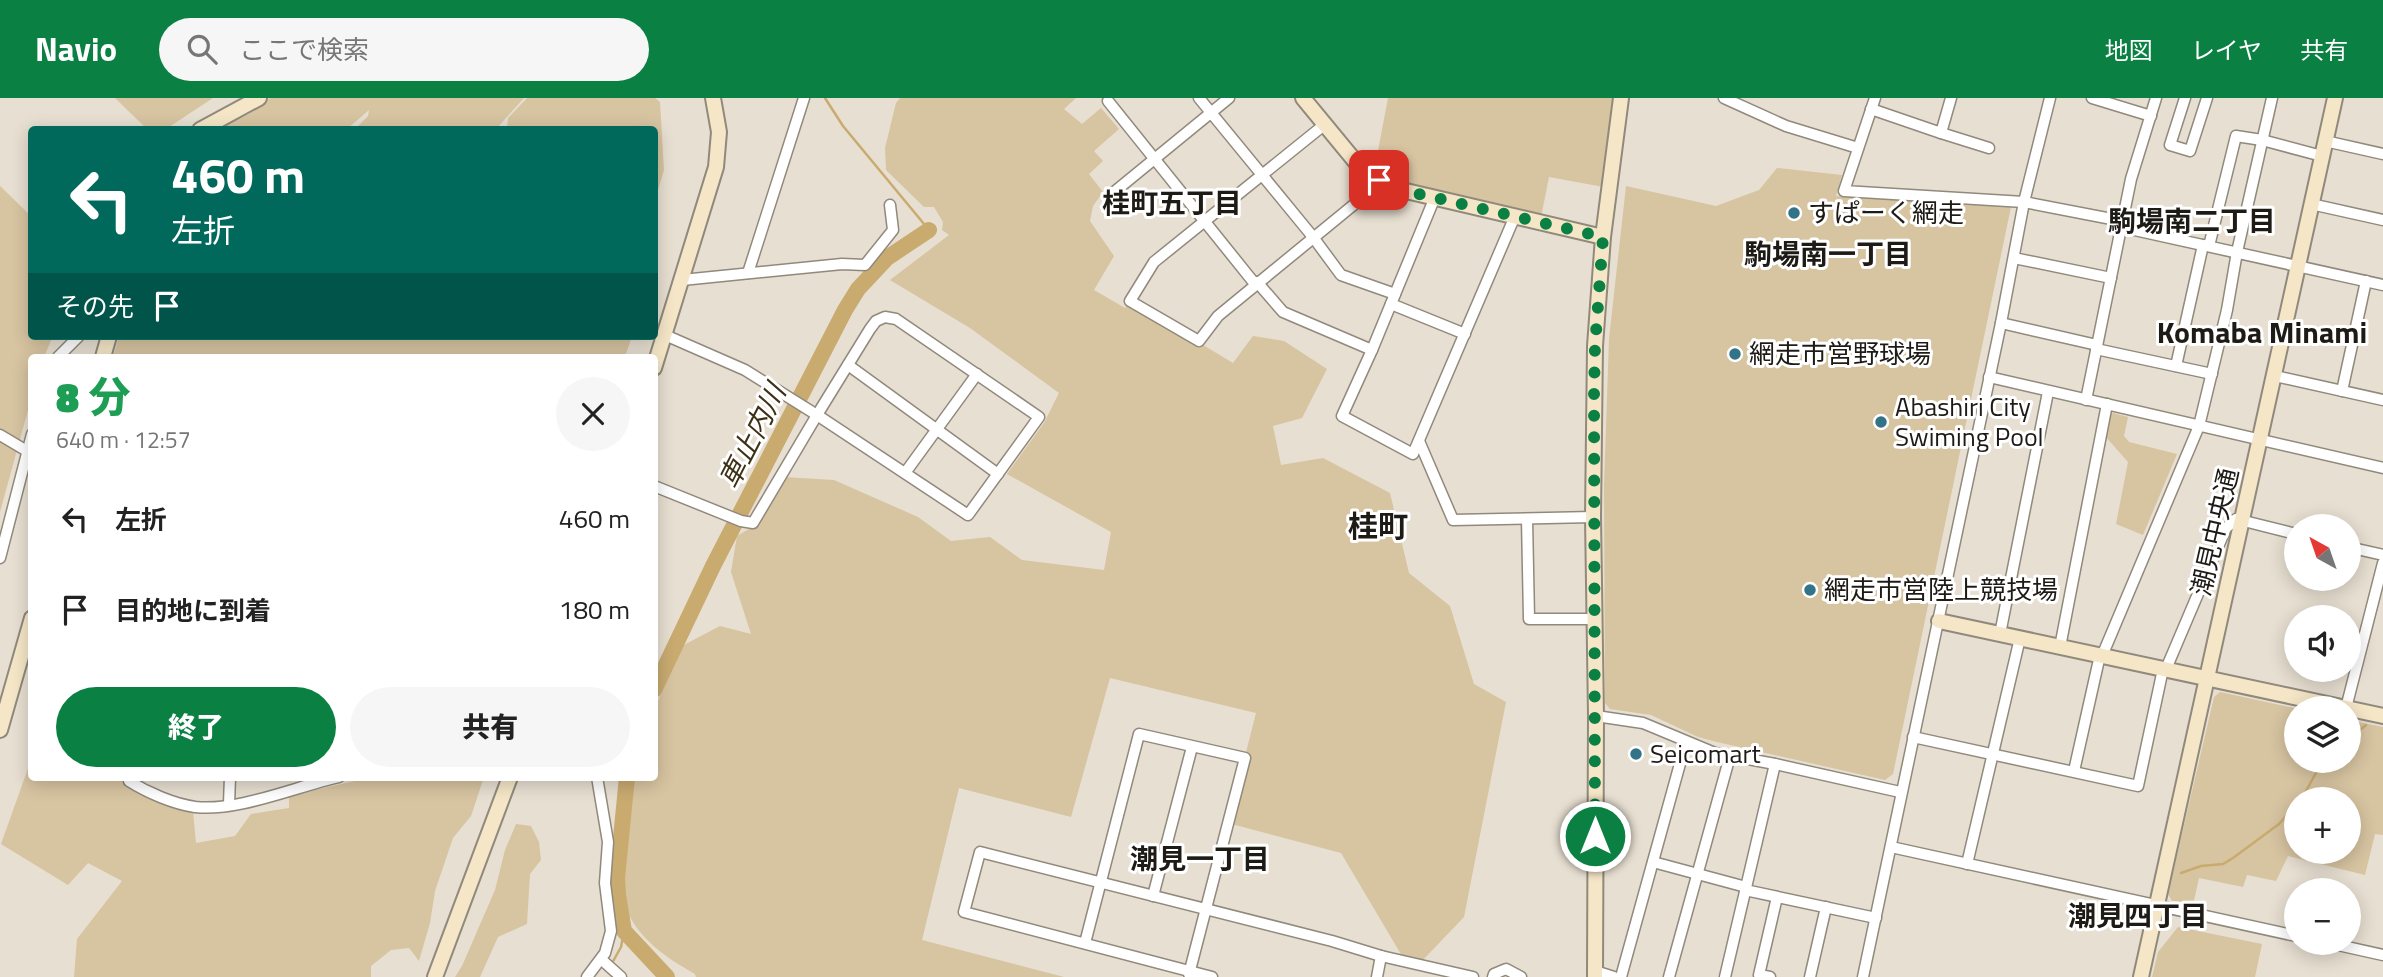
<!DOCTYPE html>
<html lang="ja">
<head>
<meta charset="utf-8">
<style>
  body { margin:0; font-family:"Titillium Web","Noto Sans JP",sans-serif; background:#f6f6f6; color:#222; height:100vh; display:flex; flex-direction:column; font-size:26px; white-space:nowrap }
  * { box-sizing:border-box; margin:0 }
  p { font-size:23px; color:#767676 }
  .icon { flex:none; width:38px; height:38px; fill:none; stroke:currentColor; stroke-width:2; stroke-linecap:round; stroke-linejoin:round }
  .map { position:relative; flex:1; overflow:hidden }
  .panel { position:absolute; left:28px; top:256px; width:630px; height:427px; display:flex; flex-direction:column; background:#fff; border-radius:7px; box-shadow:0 4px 18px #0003 }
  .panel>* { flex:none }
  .hud { position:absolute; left:28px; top:28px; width:630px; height:214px; border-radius:7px; box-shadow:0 4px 18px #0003; background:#00695c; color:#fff; overflow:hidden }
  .needle { width:46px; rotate:320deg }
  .controls { position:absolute; left:2284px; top:416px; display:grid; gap:14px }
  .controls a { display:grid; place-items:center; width:77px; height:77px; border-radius:50%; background:#fff; box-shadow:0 4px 18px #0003; font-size:35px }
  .pin { position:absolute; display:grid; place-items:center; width:60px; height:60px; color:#fff; margin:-30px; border-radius:14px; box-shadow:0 4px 10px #0006 }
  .me { position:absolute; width:77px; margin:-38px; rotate:0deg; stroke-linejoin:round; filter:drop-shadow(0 0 5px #0008) }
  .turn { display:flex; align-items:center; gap:24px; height:147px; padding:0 28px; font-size:32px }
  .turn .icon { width:91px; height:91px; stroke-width:2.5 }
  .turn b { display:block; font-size:49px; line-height:60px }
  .then { display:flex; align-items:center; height:66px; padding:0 28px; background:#0003; gap:14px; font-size:26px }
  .round { display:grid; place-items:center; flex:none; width:74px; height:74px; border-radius:37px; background:#f6f6f6 }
  .headline { display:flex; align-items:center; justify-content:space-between; height:119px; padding:0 28px }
  h1 { font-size:42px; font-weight:800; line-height:52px; color:#1e9e55 }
  .button { display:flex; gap:14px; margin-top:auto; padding:14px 28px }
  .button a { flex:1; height:80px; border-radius:42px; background:#0b8043; color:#fff; font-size:28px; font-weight:800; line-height:80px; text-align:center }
  .button a+a { background:#f6f6f6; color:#222 }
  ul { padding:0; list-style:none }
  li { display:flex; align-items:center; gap:21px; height:91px; padding:0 28px }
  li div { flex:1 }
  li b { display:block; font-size:26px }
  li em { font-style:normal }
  header { display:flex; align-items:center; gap:42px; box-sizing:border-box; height:98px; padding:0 35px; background:#0b8043; color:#fff }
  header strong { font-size:33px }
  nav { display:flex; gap:38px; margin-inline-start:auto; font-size:24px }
  .search { width:490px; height:63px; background:#f6f6f6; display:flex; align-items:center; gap:18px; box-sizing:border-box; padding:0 24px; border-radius:38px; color:#767676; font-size:26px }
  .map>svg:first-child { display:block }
</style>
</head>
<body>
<header>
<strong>Navio</strong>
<div class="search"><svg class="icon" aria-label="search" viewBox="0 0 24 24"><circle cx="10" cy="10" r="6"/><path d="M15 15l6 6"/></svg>ここで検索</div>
<nav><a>地図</a><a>レイヤ</a><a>共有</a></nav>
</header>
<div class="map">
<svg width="2383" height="879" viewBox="0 0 2383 879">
  <rect width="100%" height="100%" fill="#e7dfd1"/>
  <g fill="#d7c4a1" fill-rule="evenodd">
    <path d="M115,0H213L166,31H147Z"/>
    <path d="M270,0H524L496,31H355L368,18L369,12L347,31H217L249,16Z"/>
    <path d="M527,0H655L660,4L664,72L655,102L654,32L507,31L508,20Z"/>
    <path d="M900,0H1076L1064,11L1082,26L1101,10L1119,31L1094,53L1103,63L1089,76L1103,94L1093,108L1090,123L1114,158L1094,192L1125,210L1130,203L1233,265L1253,238L1284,243L1327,271L1302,320L1273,328L1281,367L1323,360L1390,395L1409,475L1450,508L1474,586L1506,604L1464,819L1419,866L1405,863L1341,755L1228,725L1256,615L1110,580L1071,719L959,690L922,842L1064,879H696L695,876C655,854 619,826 621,777C622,764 626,752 628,739C631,722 632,697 633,679H654L655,610L680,549L720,528L751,536L731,474L737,438L757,426L784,379L834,382L918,419L951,443L990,439L1022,462L1104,472L1111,434L1007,376L1044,325L1059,295L970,230L890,182L949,137L942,132L943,124L934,109H924L886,72L885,50L896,5Z"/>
    <path d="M1388,0H1621L1609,90L1549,79L1540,124L1373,79Z"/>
    <path d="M1777,70L1842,77L1836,98L2011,109L1893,676L1885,682L1717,644L1698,639L1651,617L1610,611L1605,605L1604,388L1609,241L1626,88L1716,108L1759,92Z"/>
    <path d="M0,88L31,118L32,238H53L44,259H32L31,301L0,414Z"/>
    <path d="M119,238H632L625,259H113Z"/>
    <path d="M2113,315L2128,319L2124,338L2129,344L2177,356L2143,437L2116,426L2128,364L2105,338L2110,317Z"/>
    <path d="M2220,594L2299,611H2296V663H2348L2349,622L2383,629V737L2375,736L2365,777L2288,758L2276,783L2247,777L2243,789L2199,780L2193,807L2172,803L2168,796L2214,599ZM2296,702H2348V754H2296Z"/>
    <path d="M31,662L32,679H124L125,683L166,705L193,714L196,745L235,738L251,716L289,710V698L372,679H484L471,718L453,740L435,793L430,825L419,863L409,850L391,852L371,868V879H74L77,841L122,783L88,765L68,787L1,746Z"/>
    <path d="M516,726L531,728L539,744L541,762L530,776L527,826L498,839L480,879H455L462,868L495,792L505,752Z"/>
    <path d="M2178,829L2262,846L2255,879H2152L2158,854Z"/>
  </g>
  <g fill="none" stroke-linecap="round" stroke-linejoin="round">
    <g stroke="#c9ab70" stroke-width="2.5">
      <path d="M825,0L843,28L929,132"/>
      <path d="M2348,642L2366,627"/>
      <path d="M2301,702L2317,673L2327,663"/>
      <path d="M2181,775L2201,768L2223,766L2233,760L2279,726L2296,707"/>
      <path d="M611,867L621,849L624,833"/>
    </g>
    <g stroke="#c9ab70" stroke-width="16">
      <path d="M654,592L713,468L845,212L858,191L887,160L929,132"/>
      <path d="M627,679L617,780L618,797L624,833L667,879"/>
    </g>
    <g stroke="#90897c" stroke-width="13">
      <g id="street">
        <path d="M1199,0L1313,139L1341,177L1395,196"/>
        <path d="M1724,0L1786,28L1858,50"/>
        <path d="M1875,0L1844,93L2024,104L2122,123"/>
        <path d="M2092,0L2151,18"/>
        <path d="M2185,0L2170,47L2190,53L2207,0"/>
        <path d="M1108,3L1255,186"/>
        <path d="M1871,11L1941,35L1951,0"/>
        <path d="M1324,27L1154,164L1130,203L1199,243L1218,218L1373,91L1379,82"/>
        <path d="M1941,35L1989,50"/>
        <path d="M2325,43L2383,56"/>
        <path d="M1108,99L1229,0"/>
        <path d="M1435,99L1372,252L1342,318L1413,356L1515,118"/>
        <path d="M2311,106L2383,122"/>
        <path d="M2121,129L2383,187"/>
        <path d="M2209,148L2236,38L2262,42L2322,58"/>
        <path d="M2014,160L2111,180"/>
        <path d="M748,175L804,0"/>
        <path d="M682,182L842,166L865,167L893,132L890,107"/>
        <path d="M1257,184L1283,214L1372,252"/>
        <path d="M1391,206L1465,236"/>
        <path d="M885,219L896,221L1039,319L968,417L817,317L870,231L876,223Z"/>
        <path d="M2001,225L2097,247"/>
        <path d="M2096,251L2212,276"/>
        <path d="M58,259L79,238"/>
        <path d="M848,267L998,376"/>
        <path d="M2176,268L2203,147"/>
        <path d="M2275,278L2383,302"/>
        <path d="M1989,279L2383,370"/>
        <path d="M2342,293L2366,183"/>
        <path d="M2086,302L2131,81L2156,0"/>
        <path d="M0,337L27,353"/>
        <path d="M1419,343L1453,422L1593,419"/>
        <path d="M905,375L977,276"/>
        <path d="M654,388L741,423L753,425L817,317L745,272L665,237"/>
        <path d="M1527,421L1529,521H1595"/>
        <path d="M2348,449L2383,457"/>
        <path d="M0,460L32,336"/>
        <path d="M2000,536L2048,294"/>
        <path d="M2060,549L2107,306"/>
        <path d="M2102,558L2199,328L2227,212L2237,154L2272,0"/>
        <path d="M2166,571L2226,430L2236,421L2296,436"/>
        <path d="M2346,610L2383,465"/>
        <path d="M1596,618L1643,625L1715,655L1775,666L1900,694"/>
        <path d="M1913,639L2138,688L2163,571"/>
        <path d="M2074,673L2100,557"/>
        <path d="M129,679V683C148,695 174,706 195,709C238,714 297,688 339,679"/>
        <path d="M229,706L230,679"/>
        <path d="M1891,749L2296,838"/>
        <path d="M1653,764L1746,789"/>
        <path d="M1967,766L2020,540"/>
        <path d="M1745,792L1876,820"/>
        <path d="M1153,798L1192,649"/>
        <path d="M1085,845L1139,636L1245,660L1189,876"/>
        <path d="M2329,845L2383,857"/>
        <path d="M602,862L621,879"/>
        <path d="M1595,873L1614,879"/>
        <path d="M587,879L605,855L611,833L605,785L608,744L597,679"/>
        <path d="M1212,879L964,814L980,754L1332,843L1381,858L1473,879"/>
        <path d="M1377,879L1381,858"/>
        <path d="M1493,879L1494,876L1506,871L1521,879"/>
        <path d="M1621,879L1686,644"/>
        <path d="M1669,879L1730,658"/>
        <path d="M1725,879L1775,666"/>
        <path d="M1770,879L1759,877L1777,799"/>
        <path d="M1810,879L1826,809"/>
        <path d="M1863,879L2001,225L2024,104L2050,0"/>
      </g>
    </g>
    <g stroke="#90897c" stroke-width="18">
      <g id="secondary">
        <path d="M1303,0L1364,74L1379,82L1406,93L1603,139"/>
        <path d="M200,32L259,0"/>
        <path d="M103,259L109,238"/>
        <path d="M654,270L716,69L719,34L713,0"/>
        <path d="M1939,523L2383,618"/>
        <path d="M0,632L32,520"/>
        <path d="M435,879L510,679"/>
        <path d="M1595,879L1596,618L1593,419L1595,248L1603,139L1621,0"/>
        <path d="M2141,879L2335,0"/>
      </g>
    </g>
    <use href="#street" stroke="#fff" stroke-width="10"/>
    <use href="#secondary" stroke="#f5e6c7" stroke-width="14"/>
  </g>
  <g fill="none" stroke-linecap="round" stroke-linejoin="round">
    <path stroke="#0b8043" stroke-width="12" stroke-dasharray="0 21.6" d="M1379,82L1406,93L1603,139L1595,248L1594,297L1595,738"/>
  </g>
  <g fill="#337387" stroke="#fff" stroke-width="2.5">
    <circle cx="1794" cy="115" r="7"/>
    <circle cx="1735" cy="256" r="7"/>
    <circle cx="1881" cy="324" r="7"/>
    <circle cx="1810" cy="492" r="7"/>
    <circle cx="1636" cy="656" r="7"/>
  </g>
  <g text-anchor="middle" stroke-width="6" stroke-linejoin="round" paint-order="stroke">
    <g font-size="26" fill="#1e1b16" stroke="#fff" text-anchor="start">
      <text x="1808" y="124">すぱーく網走</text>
      <text x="1749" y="265">網走市営野球場</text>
      <text x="1895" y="318">Abashiri City<tspan x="1895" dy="30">Swiming Pool</tspan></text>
      <text x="1824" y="501">網走市営陸上競技場</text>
      <text x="1650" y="665">Seicomart</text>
    </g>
    <g font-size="26" fill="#1e1b16" stroke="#fff">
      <text transform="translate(2215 434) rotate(-77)" y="9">潮見中央通</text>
    </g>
    <g font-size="28" font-weight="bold" fill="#1e1b16" stroke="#fff">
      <text x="1172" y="115">桂町五丁目</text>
      <text x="2192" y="133">駒場南二丁目</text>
      <text x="1828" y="166">駒場南一丁目</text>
      <text x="1200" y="771">潮見一丁目</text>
      <text x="2138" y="828">潮見四丁目</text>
    </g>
    <g font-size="28" font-style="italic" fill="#3d3015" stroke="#fff">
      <text transform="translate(752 338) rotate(-63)" y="10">車止内川</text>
    </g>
    <g font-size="30" font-weight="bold" fill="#1e1b16" stroke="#fff">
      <text x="2262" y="245">Komaba Minami</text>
      <text x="1378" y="439">桂町</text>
    </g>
  </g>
</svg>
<div class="controls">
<a><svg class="needle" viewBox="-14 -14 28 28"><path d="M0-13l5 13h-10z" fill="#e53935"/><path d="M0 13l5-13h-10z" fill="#767676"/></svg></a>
<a><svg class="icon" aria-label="sound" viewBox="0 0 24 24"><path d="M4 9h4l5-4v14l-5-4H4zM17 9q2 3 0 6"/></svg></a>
<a><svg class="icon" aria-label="layers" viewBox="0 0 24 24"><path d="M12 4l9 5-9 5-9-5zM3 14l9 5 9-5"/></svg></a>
<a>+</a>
<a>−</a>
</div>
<div class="pin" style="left:1379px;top:82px;background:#d93025"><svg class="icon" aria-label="arrive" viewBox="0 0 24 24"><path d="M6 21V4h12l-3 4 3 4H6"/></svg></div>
<svg class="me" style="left:1595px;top:738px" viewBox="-20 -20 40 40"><circle r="17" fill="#0b8043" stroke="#fff" stroke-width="3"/><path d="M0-11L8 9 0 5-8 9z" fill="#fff"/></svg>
<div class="hud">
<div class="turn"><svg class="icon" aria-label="left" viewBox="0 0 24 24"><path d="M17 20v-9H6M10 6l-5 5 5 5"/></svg><div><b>460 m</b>左折</div></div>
<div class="then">その先<svg class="icon" aria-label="arrive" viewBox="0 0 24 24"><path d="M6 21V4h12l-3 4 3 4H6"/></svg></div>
</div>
<section class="panel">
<div class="headline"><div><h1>8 分</h1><p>640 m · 12:57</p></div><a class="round"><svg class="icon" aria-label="close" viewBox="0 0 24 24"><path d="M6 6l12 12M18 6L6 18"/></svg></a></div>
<ul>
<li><svg class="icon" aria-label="left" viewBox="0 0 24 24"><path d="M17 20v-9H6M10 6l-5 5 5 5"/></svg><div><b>左折</b></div><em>460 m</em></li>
<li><svg class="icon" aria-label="arrive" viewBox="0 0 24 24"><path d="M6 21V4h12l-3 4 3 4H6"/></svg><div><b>目的地に到着</b></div><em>180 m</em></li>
</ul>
<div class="button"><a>終了</a><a>共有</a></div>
</section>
</div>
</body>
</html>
